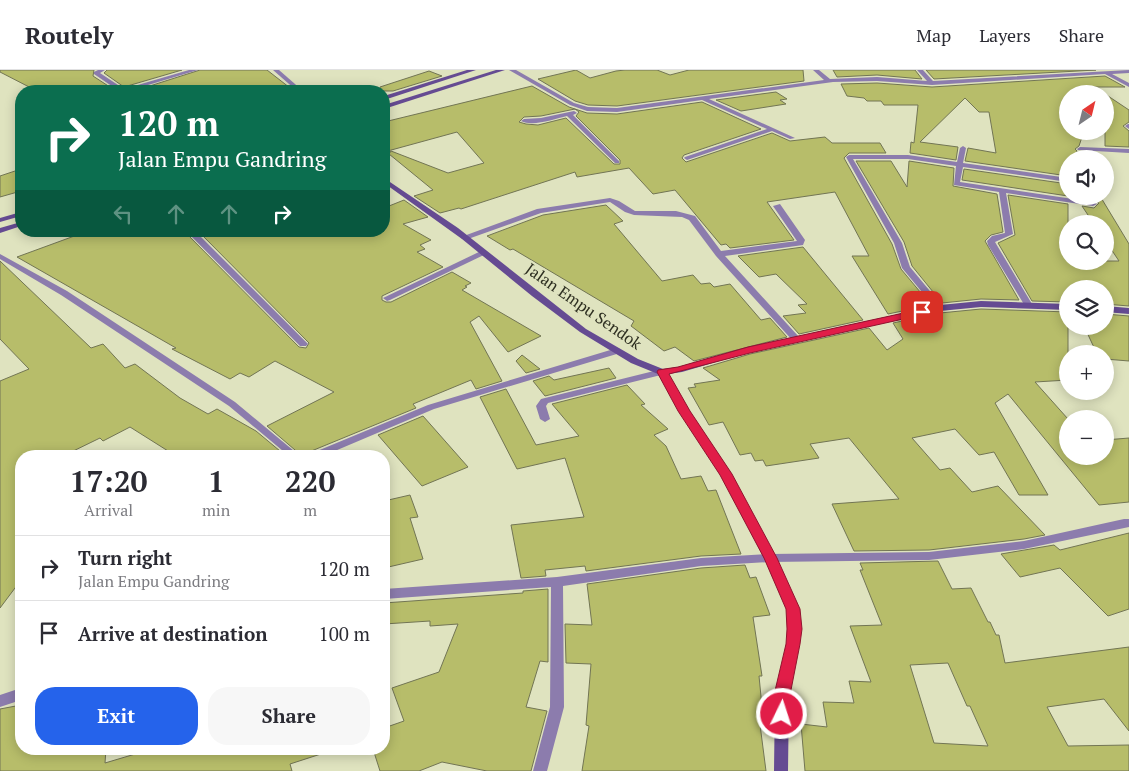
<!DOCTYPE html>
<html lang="en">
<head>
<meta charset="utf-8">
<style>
  body { margin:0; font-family:"PT Serif",serif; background:#f7f7f7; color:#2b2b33; height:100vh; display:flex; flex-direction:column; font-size:19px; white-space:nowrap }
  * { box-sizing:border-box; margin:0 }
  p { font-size:16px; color:#7c7c81 }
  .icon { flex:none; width:28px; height:28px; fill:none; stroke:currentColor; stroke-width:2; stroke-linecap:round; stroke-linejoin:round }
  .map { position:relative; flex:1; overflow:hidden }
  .side { position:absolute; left:15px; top:380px; width:375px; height:305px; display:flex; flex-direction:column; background:#fff; border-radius:20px; box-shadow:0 2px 12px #0003 }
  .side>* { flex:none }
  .banner { position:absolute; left:15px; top:15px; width:375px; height:152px; border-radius:20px; box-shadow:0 2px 12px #0003; background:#0b6e4f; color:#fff; overflow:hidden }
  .needle { width:32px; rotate:35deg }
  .controls { position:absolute; left:1059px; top:15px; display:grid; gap:10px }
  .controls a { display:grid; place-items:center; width:55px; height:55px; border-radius:50%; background:#fff; box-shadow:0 2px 12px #0003; font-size:25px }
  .pin { position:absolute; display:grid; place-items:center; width:42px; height:42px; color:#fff; margin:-21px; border-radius:10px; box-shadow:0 2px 8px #0006 }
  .me { position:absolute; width:55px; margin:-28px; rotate:4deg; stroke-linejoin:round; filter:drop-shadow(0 0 4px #0008) }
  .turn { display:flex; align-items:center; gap:18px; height:105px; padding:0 20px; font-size:22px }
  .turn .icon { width:65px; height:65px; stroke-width:2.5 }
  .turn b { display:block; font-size:35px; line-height:42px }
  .lanes { display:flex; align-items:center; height:48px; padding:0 20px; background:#0003; justify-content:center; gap:25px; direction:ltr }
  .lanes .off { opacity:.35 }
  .eta { display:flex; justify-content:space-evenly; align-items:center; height:85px; text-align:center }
  .eta b { font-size:30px; font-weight:800; line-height:35px }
  .action { display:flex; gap:10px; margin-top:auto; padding:10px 20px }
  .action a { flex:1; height:58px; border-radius:20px; background:#2563eb; color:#fff; font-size:20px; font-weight:800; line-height:58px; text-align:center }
  .action a+a { background:#f7f7f7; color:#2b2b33 }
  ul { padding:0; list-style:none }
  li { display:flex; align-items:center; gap:15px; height:65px; padding:0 20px; border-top:1px solid #e1e1e2 }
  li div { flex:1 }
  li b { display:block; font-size:19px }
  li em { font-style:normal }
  header { display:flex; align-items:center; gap:30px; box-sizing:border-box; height:70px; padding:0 25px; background:#fff; border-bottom:1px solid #e1e1e2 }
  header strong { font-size:24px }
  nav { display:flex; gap:28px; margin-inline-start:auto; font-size:18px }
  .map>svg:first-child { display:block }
</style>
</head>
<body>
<header>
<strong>Routely</strong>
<nav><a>Map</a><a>Layers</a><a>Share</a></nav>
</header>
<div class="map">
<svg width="1129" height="701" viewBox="0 0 1129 701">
  <rect width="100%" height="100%" fill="#dfe3bf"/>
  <g fill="#b7bd6a" stroke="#727554" fill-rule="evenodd">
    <path d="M0,0H94L93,6L116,21H79L75,18L59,21L52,16L35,20L0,2Z"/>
    <path d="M107,0H182L124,17L104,3Z"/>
    <path d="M200,0H267L294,21H134Z"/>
    <path d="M576,0L590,8L616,1L625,0H657L670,5L689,0H803L804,11L617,36L588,35L575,31L538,9Z"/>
    <path d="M833,0H915L922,9L877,5L837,7Z"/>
    <path d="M926,0H1096L934,9Z"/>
    <path d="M429,1L442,6L393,21H380V17Z"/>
    <path d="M1105,6L1125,17H1094L1098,20L1097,24H1068V61H1084L1079,76L1075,79L1077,81L1074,89H1068V106L965,91L968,78L996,83L989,42H979L965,28L920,72L958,77L956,90L910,83L911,72L914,73L918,35H884L881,31H867L864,28L847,26L841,14L877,13L932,17Z"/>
    <path d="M532,16L569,37L587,43L617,44L702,32L761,59L684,85L682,88L686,92L772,63L790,71L825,67L832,73H880L886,83H849L844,88L892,174L901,199L931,235L888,244L852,186H869L835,122L767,132L794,170L730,178L726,174L721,175L675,120L653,124L629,98L577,107L575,102L461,139L459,138L440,143L414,126L433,120L389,84L391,81L448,103L484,93L457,62L384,82V52ZM575,39L579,42L576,46L620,90V94H614L566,48L538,55L526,54L519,52L524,47L541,46Z"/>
    <path d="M776,22L787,29L780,30L786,34L741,41L716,30Z"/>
    <path d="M1105,24L1129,40V52L1123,56L1129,61V77L1105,76Z"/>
    <path d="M856,91H891L907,117L909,91L954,98L953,116L997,124L1003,162L991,165L985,171L1019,230L981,229L942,233L912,196L904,172Z"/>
    <path d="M21,99V121L0,127V106Z"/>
    <path d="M964,99L1068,114V126L962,110Z"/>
    <path d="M1008,125L1068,134V191H1119L1105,170V154H1094L1082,136L1094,138L1099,133L1075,126H1100L1129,174V236L1105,234V219L1068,218V232L1032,231L998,173L1015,165Z"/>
    <path d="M404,130L428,147L403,154L431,170L420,175L425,179L417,182L443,197L382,226V230L386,232H391L452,202L471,213L465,216L467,217L462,220L541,266L508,282L479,246L470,252L502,311L476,319L471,310L413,334L416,338L309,382L307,386H302L267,356L334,322L275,291L249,307L240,303L230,309L172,279L176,278L17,187L88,161H184L299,277L306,278L309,273L198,161H384V138Z"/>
    <path d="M606,135L623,151L614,154L662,211L693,205L701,214L710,213L714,217L730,214L761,250L770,248L787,267L694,291L675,277L664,281L631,256L634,251L513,179L510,180L487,166L543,145Z"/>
    <path d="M803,177L863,250L799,264L783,246L806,243L798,235L807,234L776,204L759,207L738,186Z"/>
    <path d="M0,191L91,278L103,274L125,298L135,294L180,328L208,344L217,339L256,361L286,386H176L130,357L103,371L100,368L63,386H21V510L0,538V311L29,299L0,269Z"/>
    <path d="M981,239L1068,242V310L1035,312L1068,349V386H1105V370L1129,368V432L1099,435L1008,324L995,333L1048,425H1019L994,382L979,385L955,359L912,368L940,400L950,398L972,422L998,416L1045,465L1024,469L929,480L854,481L832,434L899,429L849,368L810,374L819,388L766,396L763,390L755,391L751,383L740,385L723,352L709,355L688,318L696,317L694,314L720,310L703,298L750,284L869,258L887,280L903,269L893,253L940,243Z"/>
    <path d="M1105,244L1129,246V291L1105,289V284H1097L1084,256H1105Z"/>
    <path d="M522,285L540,299L526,303L516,291Z"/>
    <path d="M609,298L616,308L545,326L533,311L549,306L554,310Z"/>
    <path d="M627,315L645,334L641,335L668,359L654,365L666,376L681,409L701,406L708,421L716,420L741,484L701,486L586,501L585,496L545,500L546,506L521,508L511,455L584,447L565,388L517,399L480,327L506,319L536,375L579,366L552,334Z"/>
    <path d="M423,346L468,397L422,416L378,365Z"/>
    <path d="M410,425L418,447L410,448L423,489L384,498V431Z"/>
    <path d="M1129,463V539L1108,546L1060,498L1020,507L1001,484L1054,475L1060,480Z"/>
    <path d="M938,491L952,519L971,518L988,552H990L996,565H999L1005,593L1129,577V661L1104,629L1047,637L1068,676L1129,675V701H805L801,654L827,657L823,632L854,633L849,611L871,612L850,556L882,555L860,500H863L860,493ZM948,593L967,636H970L988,676L934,673L910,595Z"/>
    <path d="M745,495L750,508L756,507L770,545L753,547L762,606H759L763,647H759L766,701H582L589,656L586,655L591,594L566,593L565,554L592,555L587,514L701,498Z"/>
    <path d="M548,519V592L540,591L526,637L547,641L531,701H487L442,692L419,701H380L373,679H384V658L404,651L392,618L439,602L458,554L430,556V551L384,554V533L523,523V521Z"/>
    <path d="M21,635V679H106L105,693L152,679H326L327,682L290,694L292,701H0V639Z"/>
  </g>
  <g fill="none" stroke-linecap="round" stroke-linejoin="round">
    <g fill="#8c7cad" fill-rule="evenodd">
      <path d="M98,0H105L100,3L124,19L189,0H198L128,21H119L94,4V2Z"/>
      <path d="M273,0H279L303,21H297Z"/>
      <path d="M509,0H516L574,33L588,37L617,38L824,10L813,0H819L830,9L877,7L927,11L917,0H923L933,11L1129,0V3L1112,4L1129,13V17L1105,4L932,15L877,11L833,12L709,29L795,68L790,69L772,61L687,90L684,88L685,87L767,59L702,30L617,42L587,41L570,35Z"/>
      <path d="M574,41L577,43L573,45L619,91V93H615L567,46C554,49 533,57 521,51L524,49L541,48Z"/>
      <path d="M1128,54H1129V59L1125,56Z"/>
      <path d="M963,76L966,78L963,93L1068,108V112L963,97L960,112L1093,132L1097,134L1093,136L1006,123L1013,164L995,172L1032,234L1031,236H1025L988,175L987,171L992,166L1005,163L999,122L954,115L956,96L908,89H853L902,173L910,197L944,238L940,241L937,240L902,198L894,173L846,87L849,85H908L957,92L960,78Z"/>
      <path d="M1080,77L1129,79V83L1078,80L1077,79Z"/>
      <path d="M610,128L619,131L635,141H676L695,146L721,181L797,171L773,136L780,134L805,170L803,175L725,186L799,267L800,269L799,271H793L716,186L689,150L682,147L634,145L625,142L610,132L541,143L468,169H462L461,167L537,139Z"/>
      <path d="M186,161H195L308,274L306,276H300Z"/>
      <path d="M481,181H484L488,183L390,230L387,231L383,228Z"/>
      <path d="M0,184L67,221L235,332L300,386H289L229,336L61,225L0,189Z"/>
      <path d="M617,278L620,279L622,281L620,283L434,339L323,386H309L310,384L428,335Z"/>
      <path d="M662,299L667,302L665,304L548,333L546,336L550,349L545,352L540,349L536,336L541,329Z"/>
      <path d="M1124,449H1129V457L1024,479L929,490L770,492L701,496L563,516L564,637L547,701H533L550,637L551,517L384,529V519L557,507L701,488L770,484L929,482L1024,471Z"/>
      <path d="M21,618V630L0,637V625Z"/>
    </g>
    <g fill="#654b92" fill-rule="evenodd">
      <path d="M467,0H476L384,30V26Z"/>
      <path d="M496,0H505L384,39V35Z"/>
      <path d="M384,108L458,158L586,259L638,289L663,299L678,297L748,277L940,235L981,231L1068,234V240L981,237L940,241L750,282L682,302L668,304L689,341L731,404L776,488L799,539V574L789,625L788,701H774L775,625L787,574V539L764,488L721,405L679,341L658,304L631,293L580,262L532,226L462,169L384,113Z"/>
      <path d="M21,142V146L0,152V148Z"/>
      <path d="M21,152V156L0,163V158Z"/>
      <path d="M1105,236L1129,238V244L1105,242Z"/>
    </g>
  </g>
  <path fill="#e11d48" stroke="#92132f" d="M922,239L926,240V244L750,283L669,304L690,341L732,404L777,488L800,539L802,559L800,574L790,625V644L787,649L782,651L776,649L774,644V625L786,574L787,559L786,539L764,488L720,405L678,341L657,302L658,300L678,297L748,277Z"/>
  <g text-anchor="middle" stroke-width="4" stroke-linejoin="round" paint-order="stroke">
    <g font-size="16" fill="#2f3022" stroke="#dfe3bf">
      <text transform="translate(584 236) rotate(35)" y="6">Jalan Empu Sendok</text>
    </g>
  </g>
</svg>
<div class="controls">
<a><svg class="needle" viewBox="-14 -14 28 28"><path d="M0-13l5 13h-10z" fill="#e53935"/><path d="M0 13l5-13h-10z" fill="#7c7c81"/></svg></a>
<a><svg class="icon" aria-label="sound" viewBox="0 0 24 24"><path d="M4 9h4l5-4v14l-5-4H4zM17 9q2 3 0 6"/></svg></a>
<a><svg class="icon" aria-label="search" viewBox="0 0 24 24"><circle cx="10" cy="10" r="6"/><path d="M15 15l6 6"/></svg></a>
<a><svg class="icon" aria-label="layers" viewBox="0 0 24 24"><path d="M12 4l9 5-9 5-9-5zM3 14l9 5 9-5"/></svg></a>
<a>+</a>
<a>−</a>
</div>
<div class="pin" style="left:922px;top:242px;background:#d93025"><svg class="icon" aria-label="arrive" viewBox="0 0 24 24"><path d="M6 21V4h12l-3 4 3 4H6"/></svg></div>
<svg class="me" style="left:782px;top:644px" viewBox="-20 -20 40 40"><circle r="17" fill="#e11d48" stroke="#fff" stroke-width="3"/><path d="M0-11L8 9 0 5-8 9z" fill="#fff"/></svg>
<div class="banner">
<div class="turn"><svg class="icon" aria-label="right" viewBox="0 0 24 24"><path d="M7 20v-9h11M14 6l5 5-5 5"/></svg><div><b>120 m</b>Jalan Empu Gandring</div></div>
<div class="lanes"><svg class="icon off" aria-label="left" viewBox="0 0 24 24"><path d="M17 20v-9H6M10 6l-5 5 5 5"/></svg><svg class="icon off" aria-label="ahead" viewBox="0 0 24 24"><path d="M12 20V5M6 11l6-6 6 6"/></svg><svg class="icon off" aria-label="ahead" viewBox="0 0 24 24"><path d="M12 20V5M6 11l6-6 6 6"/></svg><svg class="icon" aria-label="right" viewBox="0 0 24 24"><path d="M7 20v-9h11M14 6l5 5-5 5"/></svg></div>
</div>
<section class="side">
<div class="eta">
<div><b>17:20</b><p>Arrival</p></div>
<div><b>1</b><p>min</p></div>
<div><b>220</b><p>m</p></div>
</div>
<ul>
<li><svg class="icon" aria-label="right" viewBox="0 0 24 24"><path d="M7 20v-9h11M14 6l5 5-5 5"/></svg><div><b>Turn right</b><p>Jalan Empu Gandring</p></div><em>120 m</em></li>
<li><svg class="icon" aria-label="arrive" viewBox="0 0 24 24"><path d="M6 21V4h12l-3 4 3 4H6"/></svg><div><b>Arrive at destination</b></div><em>100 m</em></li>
</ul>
<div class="action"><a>Exit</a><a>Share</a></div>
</section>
</div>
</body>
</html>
